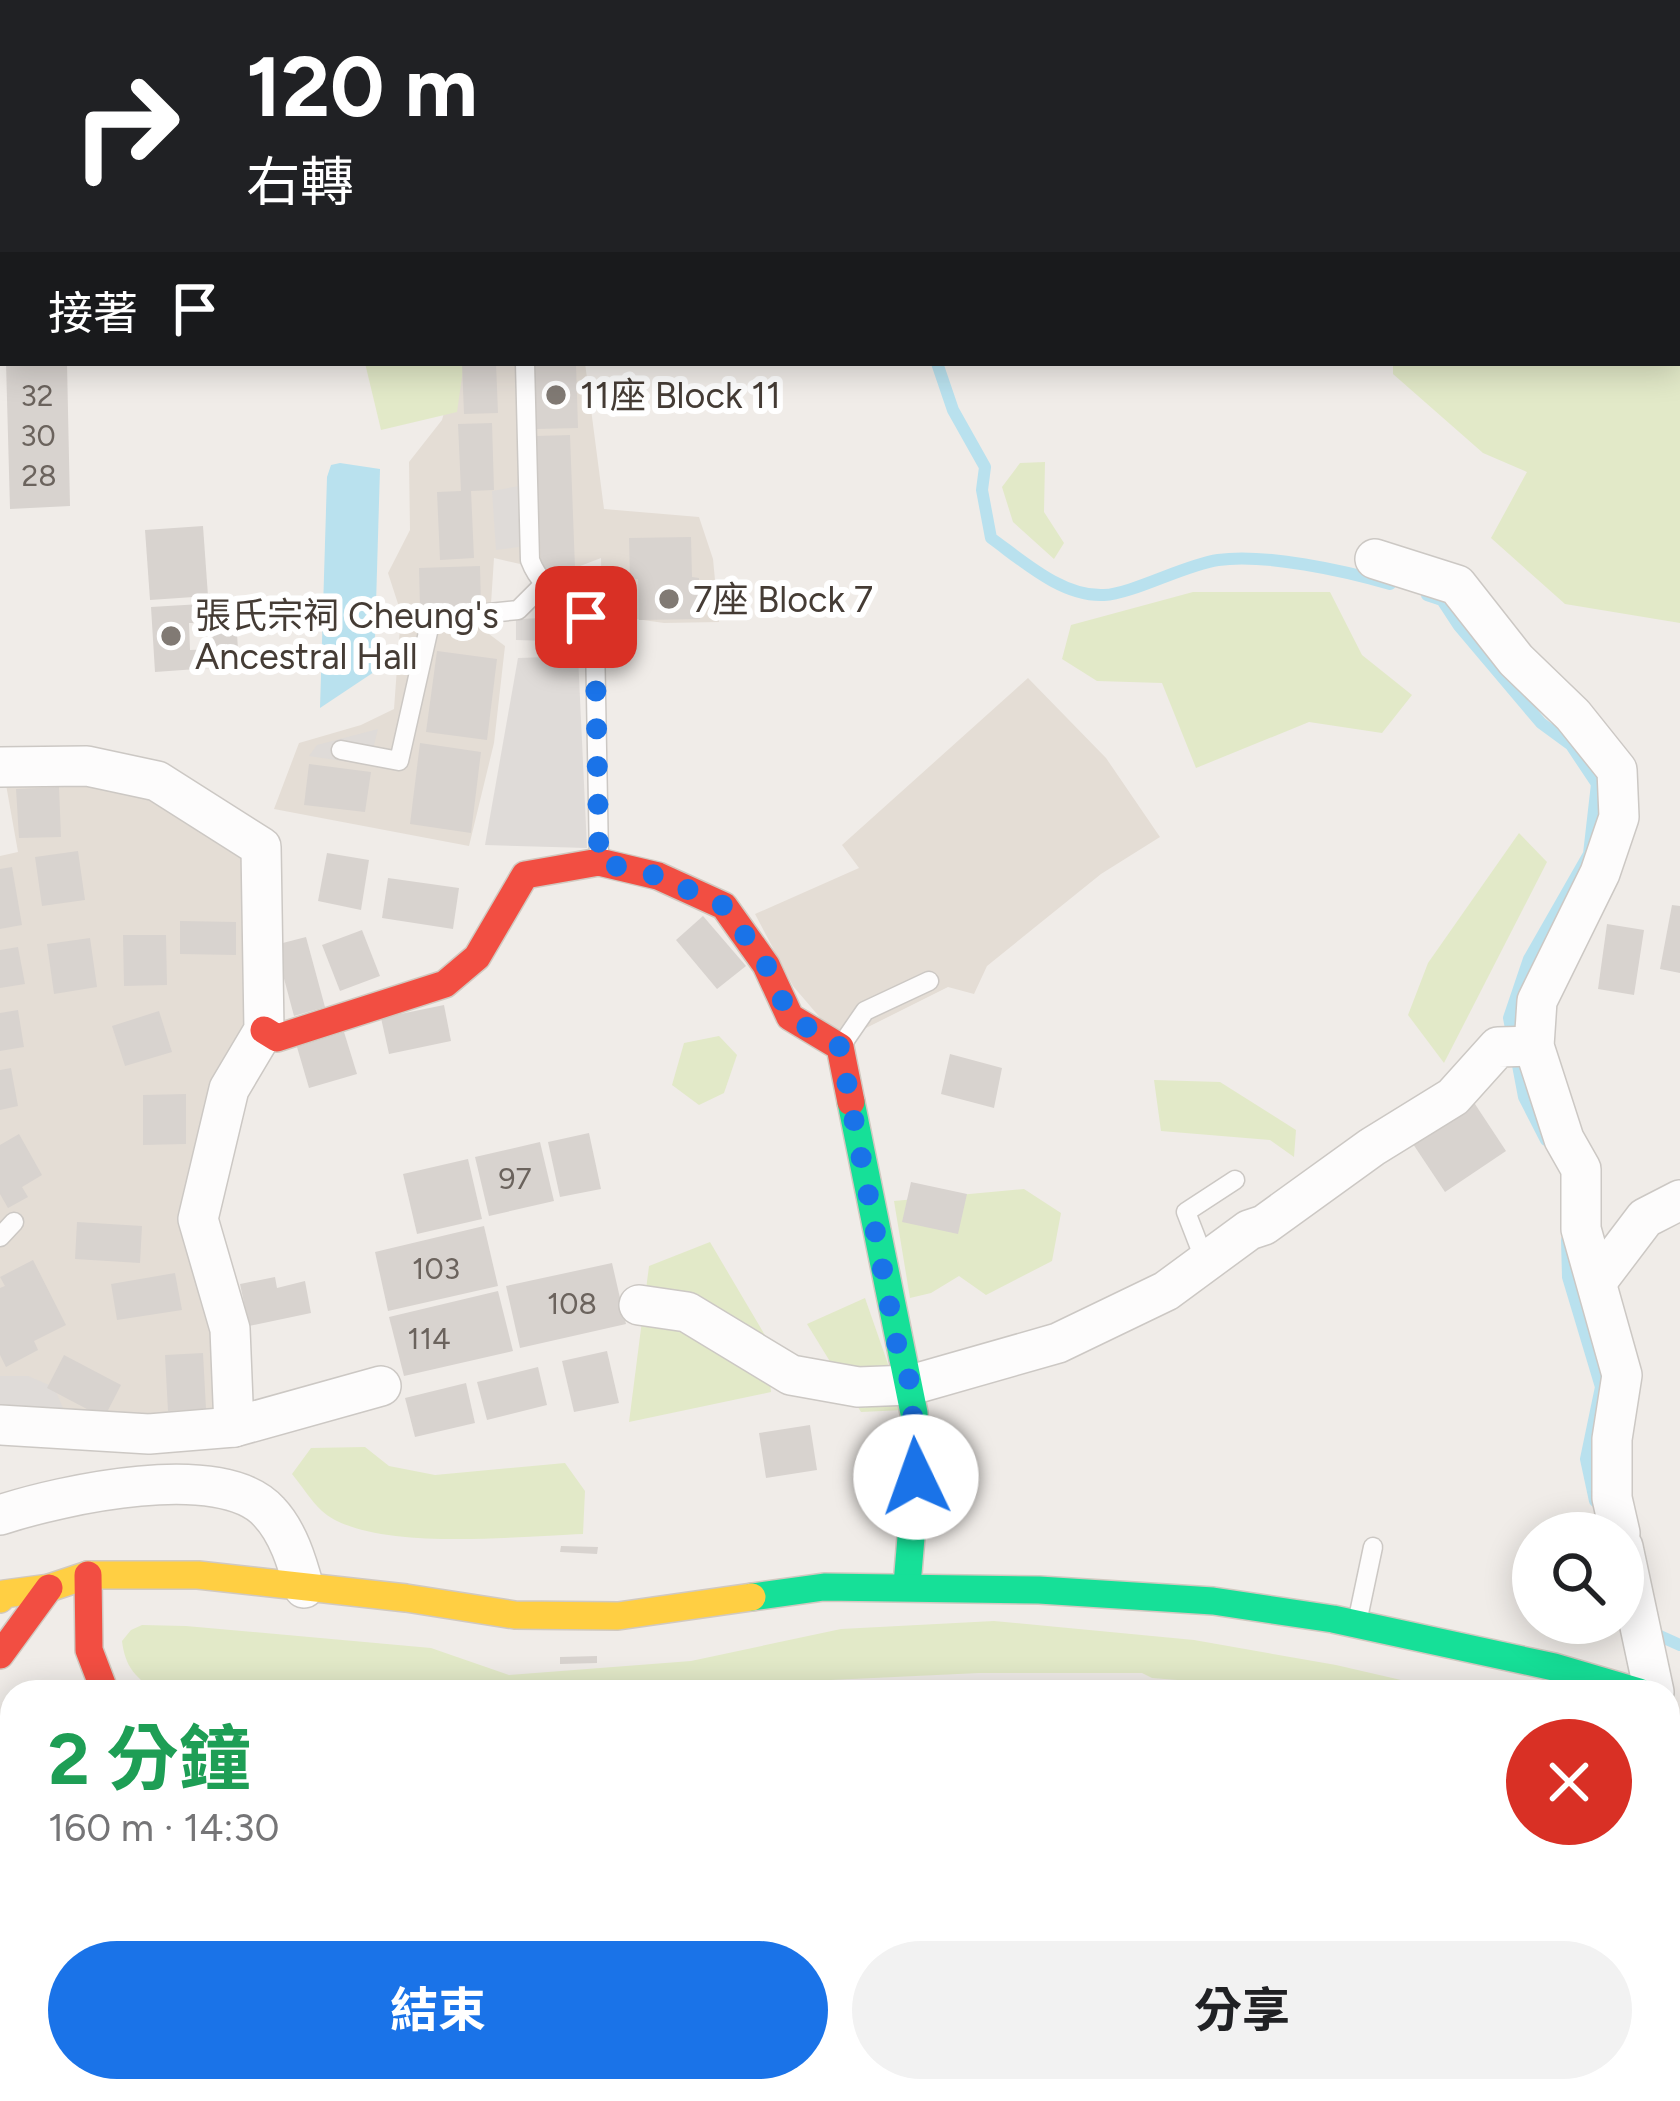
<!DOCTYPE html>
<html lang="zh-TW">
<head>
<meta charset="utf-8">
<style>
  body { margin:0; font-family:Figtree,"Noto Sans TC",sans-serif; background:#f2f2f2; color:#202124; height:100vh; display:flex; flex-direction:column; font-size:45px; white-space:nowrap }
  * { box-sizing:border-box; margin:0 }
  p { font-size:39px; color:#757577 }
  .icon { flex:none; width:66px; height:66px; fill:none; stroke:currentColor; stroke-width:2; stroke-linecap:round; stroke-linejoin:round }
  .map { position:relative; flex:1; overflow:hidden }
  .sheet { position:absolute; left:0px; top:1680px; width:1680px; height:423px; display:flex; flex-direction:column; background:#fff; border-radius:36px 36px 0 0; box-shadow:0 6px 30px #0003 }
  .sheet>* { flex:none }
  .banner { position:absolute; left:0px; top:0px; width:1680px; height:366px; box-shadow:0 6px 30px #0003; background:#202124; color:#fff; overflow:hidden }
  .buttons { position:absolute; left:1512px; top:1512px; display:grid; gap:24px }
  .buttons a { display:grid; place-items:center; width:132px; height:132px; border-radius:50%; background:#fff; box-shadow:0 6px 30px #0003; font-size:60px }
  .pin { position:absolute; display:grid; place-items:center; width:102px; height:102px; color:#fff; margin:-51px; border-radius:24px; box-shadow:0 6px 18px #0006 }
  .me { position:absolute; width:132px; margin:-66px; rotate:357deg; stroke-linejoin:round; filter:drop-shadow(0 0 9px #0008) }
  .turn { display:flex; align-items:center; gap:42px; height:252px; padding:0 48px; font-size:54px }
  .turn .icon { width:156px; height:156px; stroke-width:2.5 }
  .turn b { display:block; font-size:84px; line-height:102px }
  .then { display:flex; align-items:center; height:114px; padding:0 48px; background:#0003; gap:24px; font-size:45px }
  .round { display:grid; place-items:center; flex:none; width:126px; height:126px; border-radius:63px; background:#f2f2f2 }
  .overview { display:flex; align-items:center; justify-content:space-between; height:204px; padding:0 48px }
  h1 { font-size:72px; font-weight:700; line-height:90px; color:#1e9e55 }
  .action { display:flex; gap:24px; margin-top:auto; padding:24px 48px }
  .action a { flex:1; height:138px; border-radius:72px; background:#1a73e8; color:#fff; font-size:48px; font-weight:700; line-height:138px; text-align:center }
  .action a+a { background:#f2f2f2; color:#202124 }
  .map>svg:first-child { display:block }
</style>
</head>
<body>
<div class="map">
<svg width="1680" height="2101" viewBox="0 0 1680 2101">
  <rect width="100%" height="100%" fill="#f0ece8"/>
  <g fill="#e4ddd5">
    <path d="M458,363H585L604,509L699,517L713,559L719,622L664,623L602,614L601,558L575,568L542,569L494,558L489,634L505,646L494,743L469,846L274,809L299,743L361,725L394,709L401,613L388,573L410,530L409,462L442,420Z"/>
    <path d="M1028,678L1106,758L1160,837L1101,874L987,966L974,994L948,987L840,1041L793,986L755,914L859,868L842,845Z"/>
    <path d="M5,779H86L153,792L249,854L253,1007L217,1084L221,1416L0,1413V856L18,852Z"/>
  </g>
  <g fill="#e2e9c8">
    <path d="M1669,0H1680V623L1565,604L1491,538L1527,472L1483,453L1393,374V363H1677V3H1669Z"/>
    <path d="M365,363H464L457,412L381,430Z"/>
    <path d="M1045,462L1044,512L1064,543L1054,559L1013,522L1002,487L1020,463Z"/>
    <path d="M1193,592H1330L1362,655L1412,695L1382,733L1309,722L1196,768L1162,683L1097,681L1062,659L1071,625Z"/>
    <path d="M1519,833L1547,862L1444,1063L1408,1015L1428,963Z"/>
    <path d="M719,1036L737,1055L724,1093L699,1105L672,1085L684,1043Z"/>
    <path d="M1154,1080L1220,1082L1296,1130L1294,1157L1270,1140L1161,1131Z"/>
    <path d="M1024,1189L1061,1213L1052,1261L986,1295L959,1276L931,1293L910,1298L894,1201Z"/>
    <path d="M710,1242L766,1337L771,1392L629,1422L649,1266Z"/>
    <path d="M865,1298L904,1410L861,1412L807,1324Z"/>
    <path d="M365,1447L389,1466L435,1475L565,1463L585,1491L583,1534C520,1536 369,1553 322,1511C311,1501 302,1486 292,1474L311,1448Z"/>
    <path d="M994,1621L1194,1640L1336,1665L1453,1692H1329L1152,1678L1142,1673H979L576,1692H159C136,1679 125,1667 122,1641L131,1630L142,1625L186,1626L431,1648L509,1675L691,1661L841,1629Z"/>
    <path d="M737,2091L834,2095V2101H740Z"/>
  </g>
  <g fill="#dfdbd8">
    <path d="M519,486V547L496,550L492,491Z"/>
    <path d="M575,617L577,642L516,640V619Z"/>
    <path d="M578,656L587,848L485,845L518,658Z"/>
    <path d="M378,729L369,765L309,756L317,745Z"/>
    <path d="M0,1376H28L54,1387L66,1415L0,1411Z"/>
  </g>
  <path fill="#b9e1ee" d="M340,463L380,469L374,672L320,708L327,477L331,465Z"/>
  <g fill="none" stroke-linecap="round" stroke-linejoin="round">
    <g stroke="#b9e1ee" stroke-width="12">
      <path d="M717,0L721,3"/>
      <path d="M937,363L953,410L985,467L982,490L991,538C1023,561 1062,597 1104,595C1132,594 1184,565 1218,560C1264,553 1346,571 1390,584"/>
      <path d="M1427,595L1442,600L1459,626L1541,723L1571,745L1597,784L1589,854L1529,959L1509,1018L1524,1097L1546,1140"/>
      <path d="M1567,1240L1568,1277L1601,1387L1586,1459L1595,1501"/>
      <path d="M1651,1632L1680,1645"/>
    </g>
  </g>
  <g fill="#d8d3cf" fill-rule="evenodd">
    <path d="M6,363H67L70,506L10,509Z"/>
    <path d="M462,363H496L498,413L464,414Z"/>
    <path d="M533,363H576L578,428L536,429Z"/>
    <path d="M492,423L494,490L471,491L474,558L440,560L437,492L461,491L458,424Z"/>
    <path d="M570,435L575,568L541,569L536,436Z"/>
    <path d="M203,526L208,596L150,600L145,530Z"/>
    <path d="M691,537L692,577L699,578L700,619L639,620L638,579H630L629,538Z"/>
    <path d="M480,566L481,605L420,608L419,568Z"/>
    <path d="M235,602L239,666L155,672L151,607ZM189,623H212L213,649L190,650Z"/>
    <path d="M437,651L497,659L487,740L426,732Z"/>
    <path d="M420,743L481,752L471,833L410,824Z"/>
    <path d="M309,764L371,772L365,812L304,805Z"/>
    <path d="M59,787L61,837L19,838L16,789Z"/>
    <path d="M78,851L85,900L42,906L35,857Z"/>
    <path d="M327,853L369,860L361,910L318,901Z"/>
    <path d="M12,867L22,925L0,929V869Z"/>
    <path d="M388,878L459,888L453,929L382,918Z"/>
    <path d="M1672,905L1680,906V973L1660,969Z"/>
    <path d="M703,916L746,966L717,989L676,940Z"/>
    <path d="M180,921L236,922V955L180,954Z"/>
    <path d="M1607,924L1644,930L1634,995L1598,989Z"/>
    <path d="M362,930L380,976L340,991L322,945Z"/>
    <path d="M123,935H166L167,985L124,986Z"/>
    <path d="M306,937L325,1007L294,1016L275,945Z"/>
    <path d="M90,938L97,987L54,994L47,944Z"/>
    <path d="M18,947L25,984L0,988V950Z"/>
    <path d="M444,1005L451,1041L389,1054L381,1018Z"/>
    <path d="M18,1010L24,1047L0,1051V1013Z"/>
    <path d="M159,1011L172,1052L125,1066L112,1026Z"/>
    <path d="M344,1032L357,1074L309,1088L297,1047Z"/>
    <path d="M950,1054L1002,1068L994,1108L941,1094Z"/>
    <path d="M11,1068L18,1106L0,1110V1070Z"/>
    <path d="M186,1094V1144L143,1145V1095Z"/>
    <path d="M1471,1098L1506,1151L1445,1192L1409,1138Z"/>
    <path d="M589,1133L601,1189L560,1197L548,1142Z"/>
    <path d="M19,1134L42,1175L22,1187L28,1197L8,1208L0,1194V1145Z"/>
    <path d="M540,1142L554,1201L489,1216L475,1157Z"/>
    <path d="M468,1159L482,1219L417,1234L403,1174Z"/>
    <path d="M911,1182L967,1194L958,1234L902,1222Z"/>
    <path d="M77,1222L142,1226L140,1263L75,1259Z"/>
    <path d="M484,1226L498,1286L388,1311L375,1252Z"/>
    <path d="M33,1260L66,1325L34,1341L38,1350L6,1367L0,1355V1288L5,1286L0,1277Z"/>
    <path d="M612,1263L626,1324L520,1348L506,1286Z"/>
    <path d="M175,1273L182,1310L117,1320L111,1284Z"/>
    <path d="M275,1277L277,1288L305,1281L311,1313L249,1326L240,1284Z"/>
    <path d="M498,1291L513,1351L404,1376L389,1317Z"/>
    <path d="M607,1351L619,1403L574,1412L562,1361Z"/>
    <path d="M203,1353L206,1409L168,1411L165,1355Z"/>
    <path d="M64,1355L121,1385L104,1418L47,1388Z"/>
    <path d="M538,1367L547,1405L487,1420L477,1382Z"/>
    <path d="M466,1383L475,1423L415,1437L405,1398Z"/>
    <path d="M810,1425L817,1470L766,1478L759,1433Z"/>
    <path d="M561,1546L598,1547L597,1554L560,1552Z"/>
    <path d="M597,1656V1663L560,1664V1657Z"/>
  </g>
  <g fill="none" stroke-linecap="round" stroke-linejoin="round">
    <g stroke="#ccc8c4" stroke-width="21">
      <g id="lane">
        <path d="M545,0L546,3"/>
        <path d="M525,363L530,560C547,605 586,593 595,641L599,858"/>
        <path d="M341,750L399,761L431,619L518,610L543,585"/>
        <path d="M843,1043L865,1011L929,981"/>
        <path d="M0,1237L14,1222"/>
        <path d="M1205,1261L1186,1212L1235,1180"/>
        <path d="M1358,1618L1373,1547"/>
      </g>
    </g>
    <g stroke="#ccc8c4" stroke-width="42">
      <g id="street">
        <path d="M1375,559L1457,585L1516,660L1573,715L1617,770L1619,817L1600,873L1537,1001L1534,1046L1564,1139L1581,1169V1229L1622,1375L1612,1439V1498L1620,1533"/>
        <path d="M0,767L87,766L157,781L261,847L264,1030L229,1089L198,1219L230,1329L234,1427"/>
        <path d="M1598,1280L1645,1218L1680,1200"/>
        <path d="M639,1305L687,1312L791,1375L858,1387L911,1385L1058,1343L1166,1291L1249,1230L1264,1225L1372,1147L1453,1097L1498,1047L1534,1046"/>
        <path d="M0,1425L149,1434L234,1427L381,1386"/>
        <path d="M0,1515C61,1495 222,1459 269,1512C288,1532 297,1562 304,1588"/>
        <path d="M1623,1547L1654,1692"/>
      </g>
    </g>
    <g stroke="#d1c9c0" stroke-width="30">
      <g id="fast">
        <path d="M851,1102L914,1413L917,1466L907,1585"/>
        <path d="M752,1597L824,1587L1039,1590L1213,1601L1333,1619L1554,1667L1639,1692"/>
        <path d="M0,1920H12"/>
        <path d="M0,2000L12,2001"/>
      </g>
    </g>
    <g stroke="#d1c9c0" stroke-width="30">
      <g id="slow">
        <path d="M0,1599L4,1594L49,1588L88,1575H198L406,1598L515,1615L618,1616L752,1597"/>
        <path d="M1668,1877L1680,1880"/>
        <path d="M1668,1992L1680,1994"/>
      </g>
    </g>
    <g stroke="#d1c9c0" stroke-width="30">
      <g id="jam">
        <path d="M264,1030L277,1038L445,984L477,957L525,875L599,862L658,876L724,906L766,965L790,1017L840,1047L851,1102"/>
        <path d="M88,1575L89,1650L105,1692"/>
        <path d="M0,1655L49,1588"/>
        <path d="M0,1756L12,1754"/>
        <path d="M1668,1791L1680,1797"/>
        <path d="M1668,2074L1680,2077"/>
      </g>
    </g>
    <use href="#lane" stroke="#fdfcfc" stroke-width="18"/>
    <use href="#street" stroke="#fdfcfc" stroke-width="39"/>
    <use href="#fast" stroke="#16e098" stroke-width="27"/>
    <use href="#slow" stroke="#ffcf43" stroke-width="27"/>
    <use href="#jam" stroke="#f24e42" stroke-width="27"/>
  </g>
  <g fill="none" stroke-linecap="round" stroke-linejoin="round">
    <path stroke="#1a73e8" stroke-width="21" stroke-dasharray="0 37.8" d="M586,617L595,641L599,862L658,876L724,906L766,965L790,1017L840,1047L897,1345L911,1385L916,1477"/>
  </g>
  <g fill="#817a74" stroke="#fff" stroke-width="4.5">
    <circle cx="556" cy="395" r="12"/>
    <circle cx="669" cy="599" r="12"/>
    <circle cx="171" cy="636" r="12"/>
  </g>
  <g text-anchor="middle" stroke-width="12" stroke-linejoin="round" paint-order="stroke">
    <g font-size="30" fill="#6b635d">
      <text x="37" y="406">32</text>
      <text x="38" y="446">30</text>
      <text x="39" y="486">28</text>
      <text x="515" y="1189">97</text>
      <text x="436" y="1279">103</text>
      <text x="572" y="1314">108</text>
      <text x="429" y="1349">114</text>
    </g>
    <g font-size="36" fill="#453c35" stroke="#fff" text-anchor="start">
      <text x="580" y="408">11座 Block 11</text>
      <text x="693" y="612">7座 Block 7</text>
      <text x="195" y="628">張氏宗祠 Cheung's<tspan x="195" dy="41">Ancestral Hall</tspan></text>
    </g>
  </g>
</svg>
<div class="buttons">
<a><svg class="icon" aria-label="search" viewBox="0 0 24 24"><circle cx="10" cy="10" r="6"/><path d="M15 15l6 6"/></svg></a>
</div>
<div class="pin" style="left:586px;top:617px;background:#d93025"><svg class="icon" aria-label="arrive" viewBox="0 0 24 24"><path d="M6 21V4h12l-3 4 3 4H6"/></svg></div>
<svg class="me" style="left:916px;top:1477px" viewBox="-20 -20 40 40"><circle r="19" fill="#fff"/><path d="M0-13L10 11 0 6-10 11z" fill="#1a73e8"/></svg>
<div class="banner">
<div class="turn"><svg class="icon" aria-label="right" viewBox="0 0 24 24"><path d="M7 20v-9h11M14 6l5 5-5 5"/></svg><div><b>120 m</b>右轉</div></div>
<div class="then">接著<svg class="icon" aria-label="arrive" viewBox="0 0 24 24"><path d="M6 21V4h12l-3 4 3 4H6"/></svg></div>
</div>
<section class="sheet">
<div class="overview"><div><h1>2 分鐘</h1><p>160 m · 14:30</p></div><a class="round" style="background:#d93025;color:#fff"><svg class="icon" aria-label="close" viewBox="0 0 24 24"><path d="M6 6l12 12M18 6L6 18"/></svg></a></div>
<div class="action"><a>結束</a><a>分享</a></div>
</section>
</div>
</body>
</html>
